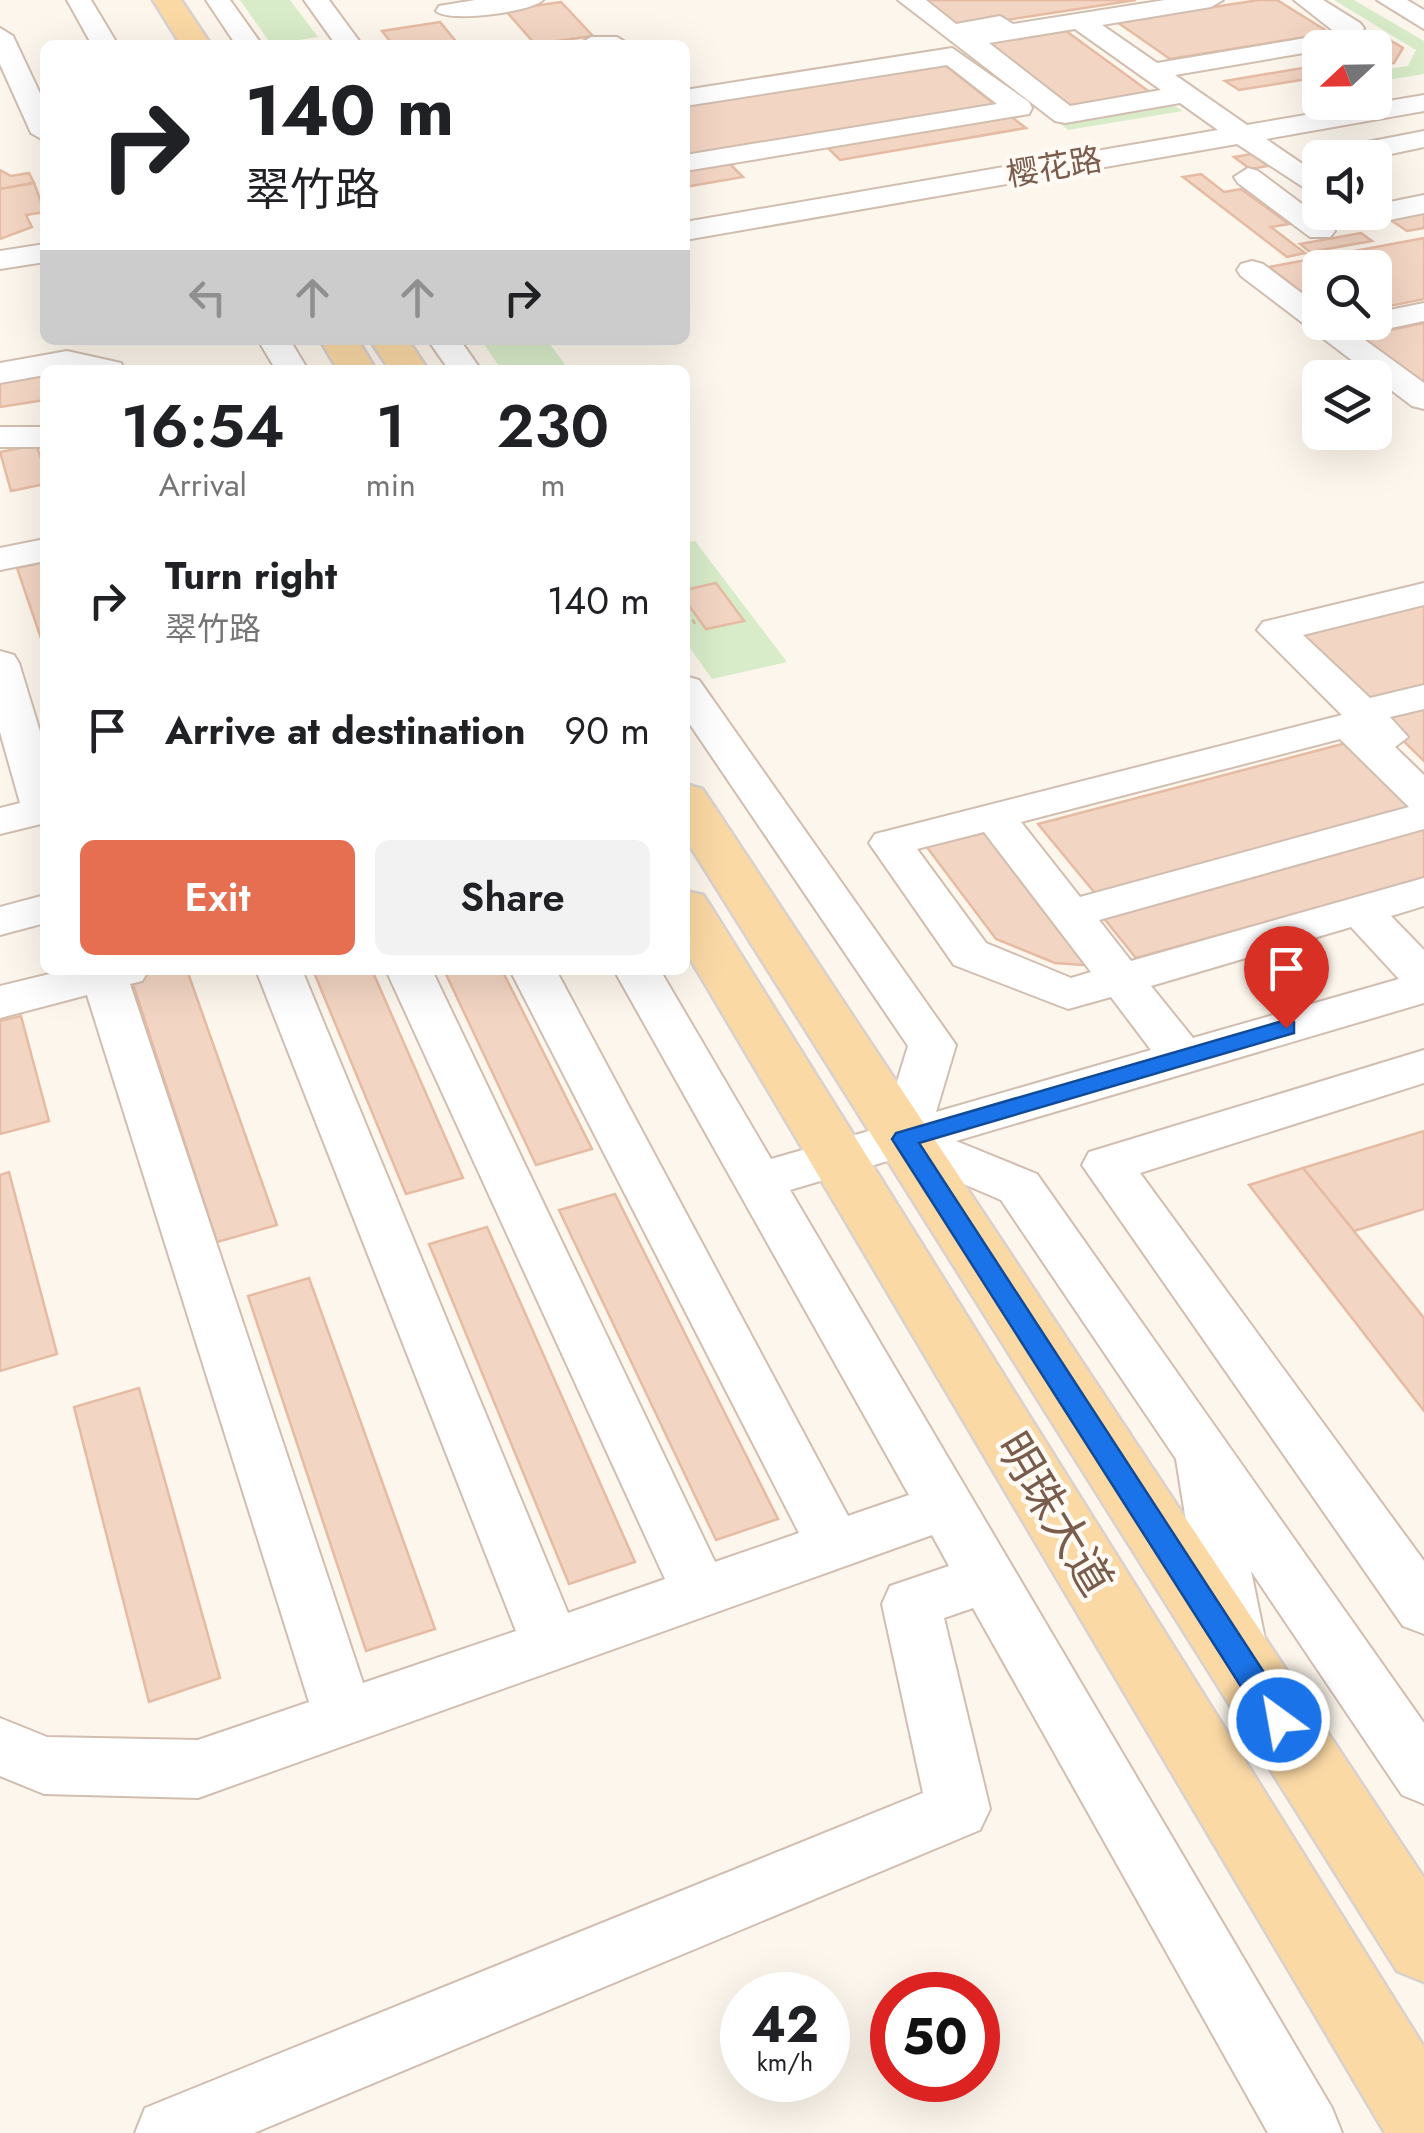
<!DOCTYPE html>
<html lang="en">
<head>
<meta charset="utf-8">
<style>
  body { margin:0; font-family:Jost,"Noto Sans SC",sans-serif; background:#f2f2f2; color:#202124; height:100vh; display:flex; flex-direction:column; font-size:38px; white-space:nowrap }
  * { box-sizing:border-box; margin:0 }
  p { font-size:32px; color:#757577 }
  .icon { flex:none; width:55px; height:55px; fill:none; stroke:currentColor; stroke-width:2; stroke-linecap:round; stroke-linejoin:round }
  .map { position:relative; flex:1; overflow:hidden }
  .details { position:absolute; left:40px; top:365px; width:650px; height:610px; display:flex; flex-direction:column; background:#fff; border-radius:15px; box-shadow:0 10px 40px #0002 }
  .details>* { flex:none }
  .hud { position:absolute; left:40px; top:40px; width:650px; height:305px; border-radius:15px; box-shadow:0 10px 40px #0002; background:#fff; color:#202124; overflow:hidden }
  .needle { width:65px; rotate:248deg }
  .buttons { position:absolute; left:1302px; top:30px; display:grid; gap:20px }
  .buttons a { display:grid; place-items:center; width:90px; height:90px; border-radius:15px; background:#fff; box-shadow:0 10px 40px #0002; font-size:50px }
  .speed { position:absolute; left:720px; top:1972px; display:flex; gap:20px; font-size:50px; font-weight:700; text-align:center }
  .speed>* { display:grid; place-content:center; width:130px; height:130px; border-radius:50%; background:#fff; box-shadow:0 10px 40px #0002; line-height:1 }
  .speed small { font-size:25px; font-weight:400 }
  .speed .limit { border:15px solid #d22; background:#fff; color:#111 }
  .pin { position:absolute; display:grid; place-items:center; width:85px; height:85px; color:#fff; margin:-102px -42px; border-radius:50% 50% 50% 0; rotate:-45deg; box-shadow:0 0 10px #0007 }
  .pin .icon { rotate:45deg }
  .me { position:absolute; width:110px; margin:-55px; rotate:328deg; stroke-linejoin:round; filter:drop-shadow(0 0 8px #0008) }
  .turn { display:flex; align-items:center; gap:35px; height:210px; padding:0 40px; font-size:45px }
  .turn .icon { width:130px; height:130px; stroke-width:2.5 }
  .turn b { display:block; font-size:70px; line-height:85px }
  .lanes { display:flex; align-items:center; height:95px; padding:0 40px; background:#0003; justify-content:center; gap:50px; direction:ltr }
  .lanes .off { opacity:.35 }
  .eta { display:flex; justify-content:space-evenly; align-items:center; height:170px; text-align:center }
  .eta b { font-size:60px; font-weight:600; line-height:70px }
  .primary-button { display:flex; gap:20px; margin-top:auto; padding:20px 40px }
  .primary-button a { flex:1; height:115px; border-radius:15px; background:#e76f51; color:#fff; font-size:40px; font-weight:600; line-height:115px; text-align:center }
  .primary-button a+a { background:#f2f2f2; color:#202124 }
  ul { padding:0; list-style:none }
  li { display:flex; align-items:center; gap:30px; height:130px; padding:0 40px }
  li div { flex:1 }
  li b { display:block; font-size:38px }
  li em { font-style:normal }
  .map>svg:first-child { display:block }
</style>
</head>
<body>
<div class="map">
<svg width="1424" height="2133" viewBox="0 0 1424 2133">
  <rect width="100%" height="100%" fill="#fdf6ec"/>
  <g fill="#d8ecc9">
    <path d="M240,0H290L318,37L271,44Z"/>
    <path d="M1334,0H1354L1424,41V74L1375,82V71L1408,66L1416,50Z"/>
    <path d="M1173,105L1183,111L1068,130L1060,123Z"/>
    <path d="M481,340H547L569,370H502Z"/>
    <path d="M695,541L787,662L712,679L685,641V543Z"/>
  </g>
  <g fill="#f3d5c3" stroke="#e6bba3" stroke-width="2.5">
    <path d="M917,0H1136L954,28Z"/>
    <path d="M1259,0H1277L1330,33L1170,59L1117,22Z"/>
    <path d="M561,2L593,36L535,44L505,10Z"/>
    <path d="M440,22L459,45H393L382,31Z"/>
    <path d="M1062,28L1151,93L1061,108L975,42Z"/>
    <path d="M1388,39L1403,48L1394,63L1375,67V48H1339Z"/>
    <path d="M940,61L998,107L685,159V101Z"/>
    <path d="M1320,65V77L1239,90L1225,81Z"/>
    <path d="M1009,115L1026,128L840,160L825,145Z"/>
    <path d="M1252,154L1268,166L1250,169L1234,157Z"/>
    <path d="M725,159L743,177L685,187V166Z"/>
    <path d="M0,170L11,176L29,173L34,183L0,189Z"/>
    <path d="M1201,174L1224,192L1241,189L1289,224L1271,227L1305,253L1287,257L1183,177Z"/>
    <path d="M34,183L45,212L26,215L32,227L0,239V189Z"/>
    <path d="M1424,212V228L1407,231L1389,219Z"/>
    <path d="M1361,233L1372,241L1310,252L1300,244Z"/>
    <path d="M1424,238V299L1375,309V268H1320V306L1269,267Z"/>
    <path d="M1424,323V385L1361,336Z"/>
    <path d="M45,370V400L0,407V379Z"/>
    <path d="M36,445L45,468V484L11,491L0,452Z"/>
    <path d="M45,562V650L17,568Z"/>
    <path d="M716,583L744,621L706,629L685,600V590Z"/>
    <path d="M1424,601V685L1358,701L1288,632Z"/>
    <path d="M1424,709V761L1381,719Z"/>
    <path d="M1350,742L1415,806L1095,893L1038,824Z"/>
    <path d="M986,825L1098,966L1055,963L996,939L923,842Z"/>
    <path d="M1424,829V878L1136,958L1102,916Z"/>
    <path d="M162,970H187L277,1225L217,1242L131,978Z"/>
    <path d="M313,970H372L463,1178L406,1194Z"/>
    <path d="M444,970H502L592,1149L536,1165Z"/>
    <path d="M21,1016L49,1121L0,1134V1021Z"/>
    <path d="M1424,1131V1209L1354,1231L1303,1168Z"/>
    <path d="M1303,1168L1424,1318V1411L1249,1185Z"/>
    <path d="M9,1172L57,1354L0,1371V1175Z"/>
    <path d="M615,1194L778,1519L716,1540L559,1210Z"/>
    <path d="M487,1227L635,1562L569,1584L429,1244Z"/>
    <path d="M309,1278L435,1629L366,1651L248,1296Z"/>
    <path d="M139,1388L220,1678L149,1702L74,1407Z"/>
  </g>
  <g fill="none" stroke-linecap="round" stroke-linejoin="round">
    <g stroke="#d1beb0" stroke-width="4">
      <g id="minor">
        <path d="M67,0H91L118,45H92Z"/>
        <path d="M206,0H230L262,45H236Z"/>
        <path d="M304,0H329L362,45H336Z"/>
        <path d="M475,0H543C532,12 447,23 436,11L439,6Z"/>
        <path d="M898,0H926L956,24L1000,16L1013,24L1165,0H1223L1211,7L1102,25L1157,63L1336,33L1294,0H1323L1360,23L1364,28L1356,44L1175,75L1247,125L1424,95V111L1266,139L1320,176V198L1237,144L685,240V222L1218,130L1180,103L1065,123L1055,121ZM1075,29L1161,90L1070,106L989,43Z"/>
        <path d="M1377,0H1407L1424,10V29Z"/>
        <path d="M0,28L13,36L45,104V141L31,133L0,64Z"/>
        <path d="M591,37H617L630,45H578Z"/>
        <path d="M952,48L1029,102L1032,108L1029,114L685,171V155L997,104L947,65L685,106V90Z"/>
        <path d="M1424,131V147L1372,158H1320V165L1312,158L1326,150Z"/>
        <path d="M1248,168L1258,171L1330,225L1335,231L1330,237H1310L1238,183L1234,177Z"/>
        <path d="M1424,195V213L1360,226L1350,223L1340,212H1375V205Z"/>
        <path d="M45,244V262L0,269V251Z"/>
        <path d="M1252,261L1263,264L1320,307V322H1375V313L1424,303V321L1358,335L1424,383V409L1412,406L1241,276L1237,270L1241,264Z"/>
        <path d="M258,340H290L308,370H276Z"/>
        <path d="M428,340H460L481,370H449Z"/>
        <path d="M67,351L121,363L125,370H45V375L0,383V363Z"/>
        <rect x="0" y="427" width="45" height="20"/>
        <path d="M45,539V561L0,570V548Z"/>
        <path d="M1424,583V605L1303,635L1370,698L1424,685V709L1390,717L1408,737L1395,747L1424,775V829L1099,920L1131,961L1424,878V906L1391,916L1424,950V1003L956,1141L1037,1174L1424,1723V1804L1402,1795L1251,1571L1265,1639L1256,1657L1235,1665L1214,1657L1205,1639L1176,1459L1001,1200L901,1157L790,1190L1332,2108L1342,2133H1268L973,1608L944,1618L990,1809L980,1830L254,2133H135L145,2108L923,1793L882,1604L890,1586L949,1566L932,1535L198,1798L44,1794L0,1776V1718L47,1737L198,1740L309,1702L87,995L0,1018V986L66,970H149L142,981L130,984L363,1683L516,1631L256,970H302L568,1613L665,1579L386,970H432L715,1562L799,1533L510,970H556L848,1516L909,1495L614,970H660L771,1159L883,1127L908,1046L685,717V676L699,680L956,1045L936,1112L1151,1050L1111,997L1068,1009L954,965L869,843L875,834L1342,715L1257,630L1263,622ZM1340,739L1409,807L1080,897L1021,822ZM984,832L1091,972L1071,978L986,943L917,849ZM1351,927L1399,979L1193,1038L1151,986Z"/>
        <path d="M0,651L14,655L19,663L45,748V823L0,834V808L20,803L0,732Z"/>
        <path d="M45,895V923L0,935V907Z"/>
        <path d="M1424,1050V1083L1140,1173L1424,1561V1634L1403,1626L1082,1165L1089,1152Z"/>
      </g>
    </g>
    <g stroke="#dad1cd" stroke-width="5">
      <g id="major">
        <path d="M153,0H181L211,45H181Z"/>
        <path d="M320,340H358L376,370H338Z"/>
        <path d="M370,340H408L428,370H390Z"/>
        <path d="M685,784L702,789L709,799L1424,1878V1982L1397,1971L685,838Z"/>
        <path d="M685,891L703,895L711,907L1424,2047V2133H1385L685,950Z"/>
      </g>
    </g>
    <path stroke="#d9b8a5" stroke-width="5" stroke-dasharray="2.5 6" stroke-linecap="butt" d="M685,626L695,621"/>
    <use href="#minor" fill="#fff" fill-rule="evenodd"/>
    <use href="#major" fill="#fbd9a5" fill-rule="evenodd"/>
  </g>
  <path fill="#1a73e8" stroke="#114b97" stroke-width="2.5" d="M1286,1020L1294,1022V1033L919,1143L1289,1711L1293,1720L1289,1729L1279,1733L1268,1729L892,1139L896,1133Z"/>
  <g text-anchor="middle" stroke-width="9" stroke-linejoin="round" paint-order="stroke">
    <g font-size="32" fill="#7a5c4d" stroke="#fffaf3">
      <text transform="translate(1054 167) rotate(-10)" y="11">樱花路</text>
    </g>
    <g font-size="45" fill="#7a5c4d" stroke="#fffaf3">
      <text transform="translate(1055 1514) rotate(59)" y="16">明珠大道</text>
    </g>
  </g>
</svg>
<div class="buttons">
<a><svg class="needle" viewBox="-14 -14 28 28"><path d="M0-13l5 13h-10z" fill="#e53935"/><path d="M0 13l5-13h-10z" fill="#757577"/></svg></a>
<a><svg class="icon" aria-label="sound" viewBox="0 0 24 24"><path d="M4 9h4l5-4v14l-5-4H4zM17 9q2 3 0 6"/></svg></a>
<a><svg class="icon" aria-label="search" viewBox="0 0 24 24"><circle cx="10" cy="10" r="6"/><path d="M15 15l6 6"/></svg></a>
<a><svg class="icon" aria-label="layers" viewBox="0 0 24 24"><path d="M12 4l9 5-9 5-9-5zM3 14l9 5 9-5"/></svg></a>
</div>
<div class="speed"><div>42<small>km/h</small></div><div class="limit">50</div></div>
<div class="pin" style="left:1286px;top:1028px;background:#d93025"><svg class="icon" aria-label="arrive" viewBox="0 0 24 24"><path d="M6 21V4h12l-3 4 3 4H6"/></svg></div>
<svg class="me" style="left:1279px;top:1720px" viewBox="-20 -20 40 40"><circle r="17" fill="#1a73e8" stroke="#fff" stroke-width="3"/><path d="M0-11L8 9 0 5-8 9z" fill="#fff"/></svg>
<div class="hud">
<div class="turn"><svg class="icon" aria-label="right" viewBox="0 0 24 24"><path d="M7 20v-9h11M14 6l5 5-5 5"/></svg><div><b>140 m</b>翠竹路</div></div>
<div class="lanes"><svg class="icon off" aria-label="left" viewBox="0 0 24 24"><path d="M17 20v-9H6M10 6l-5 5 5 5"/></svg><svg class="icon off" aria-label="ahead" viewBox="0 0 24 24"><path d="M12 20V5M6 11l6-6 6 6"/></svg><svg class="icon off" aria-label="ahead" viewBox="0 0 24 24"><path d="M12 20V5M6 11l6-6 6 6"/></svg><svg class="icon" aria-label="right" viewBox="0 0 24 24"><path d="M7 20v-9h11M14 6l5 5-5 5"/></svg></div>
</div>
<section class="details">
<div class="eta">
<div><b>16:54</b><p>Arrival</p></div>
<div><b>1</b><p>min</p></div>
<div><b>230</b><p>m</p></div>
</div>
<ul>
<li><svg class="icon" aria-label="right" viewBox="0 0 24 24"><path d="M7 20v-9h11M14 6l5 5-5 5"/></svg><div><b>Turn right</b><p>翠竹路</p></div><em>140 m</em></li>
<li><svg class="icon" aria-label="arrive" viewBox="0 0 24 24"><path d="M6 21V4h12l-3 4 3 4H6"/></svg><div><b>Arrive at destination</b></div><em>90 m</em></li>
</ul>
<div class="primary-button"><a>Exit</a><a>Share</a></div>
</section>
</div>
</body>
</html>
